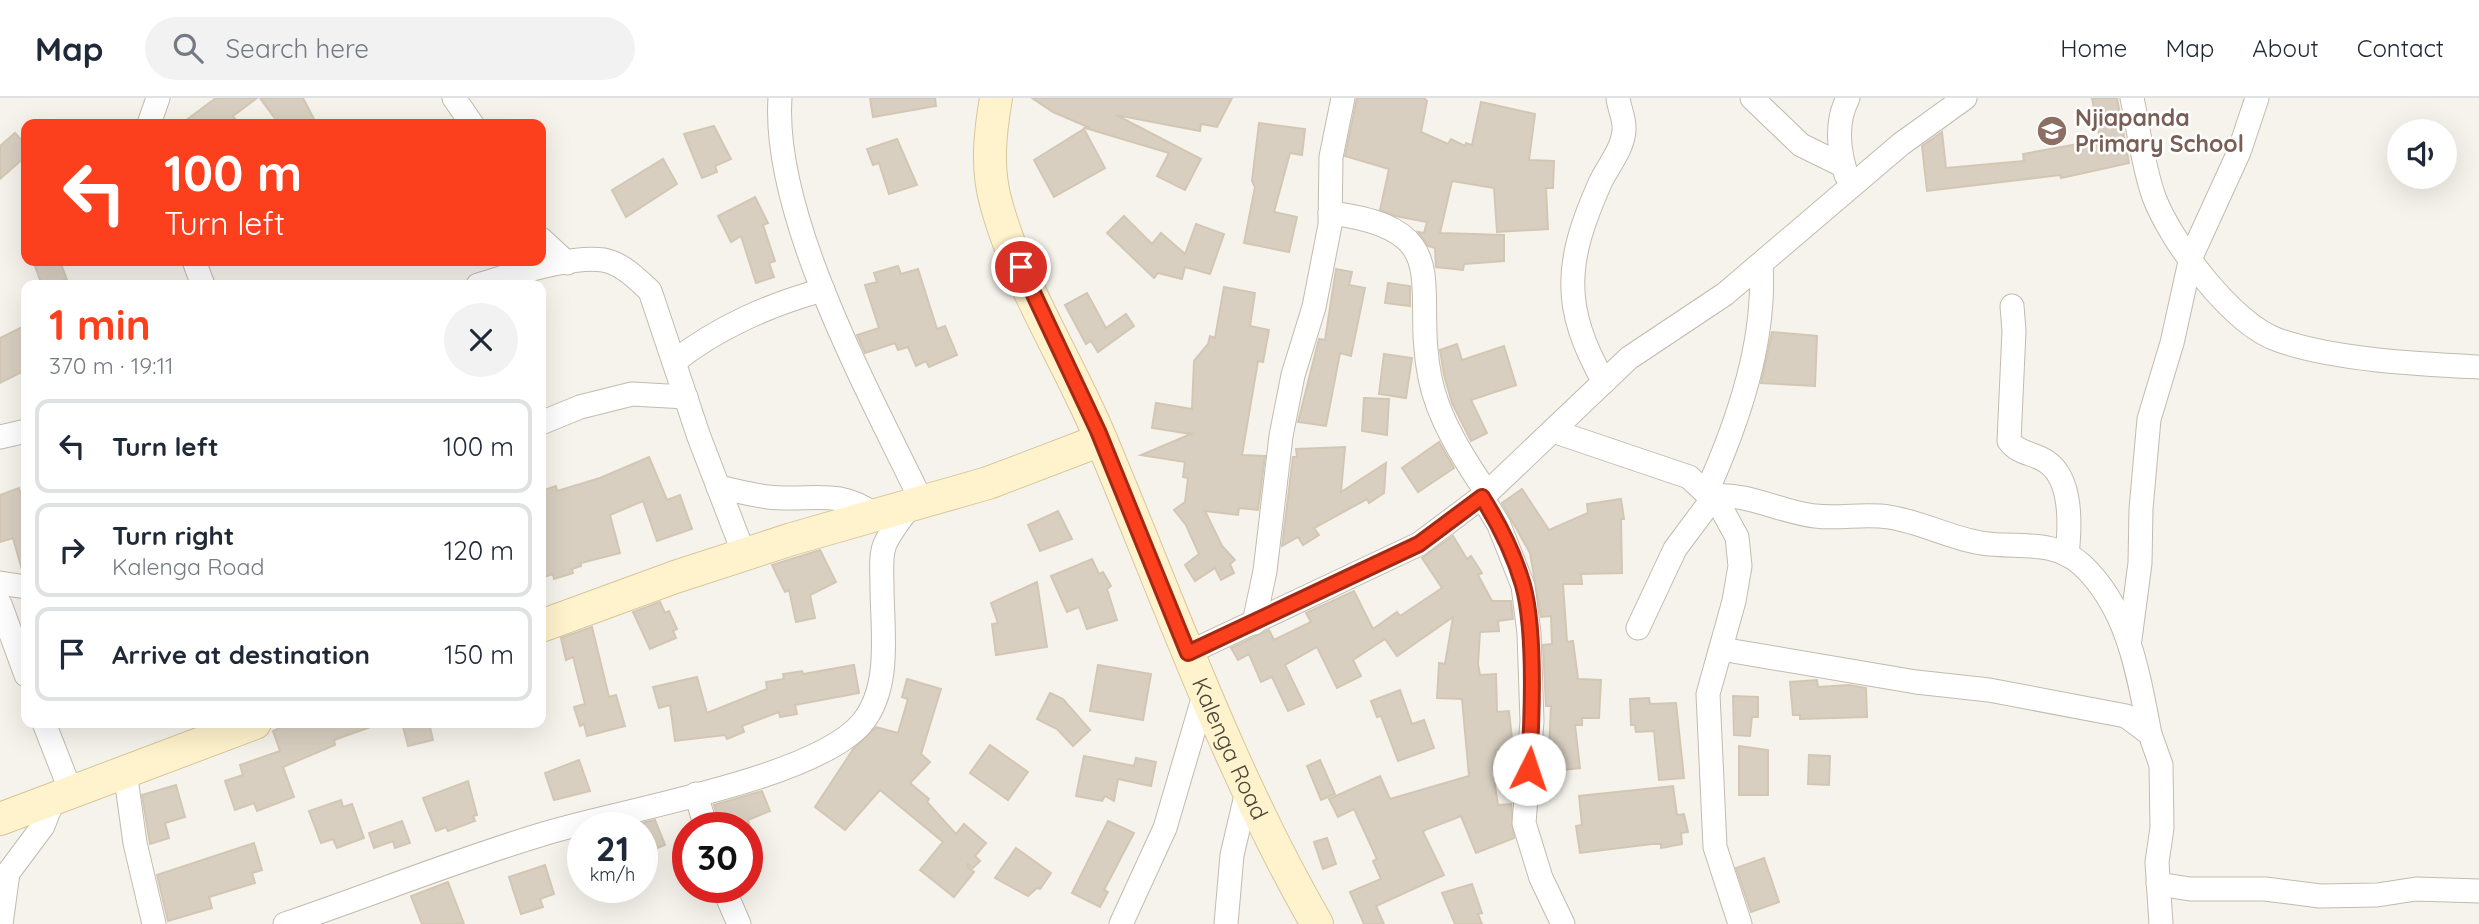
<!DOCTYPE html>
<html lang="en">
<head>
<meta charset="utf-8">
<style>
  body { margin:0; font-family:Quicksand,sans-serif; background:#f2f2f3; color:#1f2937; height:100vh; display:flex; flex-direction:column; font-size:26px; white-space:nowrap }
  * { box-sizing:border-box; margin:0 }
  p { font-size:23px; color:#747a83 }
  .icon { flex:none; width:38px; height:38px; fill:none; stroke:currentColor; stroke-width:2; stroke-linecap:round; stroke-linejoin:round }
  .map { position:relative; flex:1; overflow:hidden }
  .panel { position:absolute; left:21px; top:182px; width:525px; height:448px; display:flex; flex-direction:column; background:#fff; border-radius:14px; box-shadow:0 7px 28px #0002 }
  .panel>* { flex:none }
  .guide { position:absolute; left:21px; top:21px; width:525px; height:147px; border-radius:14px; box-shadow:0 7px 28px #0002; background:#fc3f1d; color:#fff; overflow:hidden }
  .buttons { position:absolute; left:2387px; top:21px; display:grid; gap:14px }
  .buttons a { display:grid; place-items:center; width:70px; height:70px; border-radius:50%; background:#fff; box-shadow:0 7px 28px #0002; font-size:35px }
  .speed { position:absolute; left:567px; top:714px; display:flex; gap:14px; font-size:35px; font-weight:700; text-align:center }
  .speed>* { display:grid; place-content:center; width:91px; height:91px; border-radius:50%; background:#fff; box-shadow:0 7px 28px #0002; line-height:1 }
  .speed small { font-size:18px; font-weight:400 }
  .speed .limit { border:10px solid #d22; background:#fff; color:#111 }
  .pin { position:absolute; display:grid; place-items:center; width:60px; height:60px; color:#fff; margin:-30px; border:4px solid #fff; border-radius:50%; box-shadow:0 2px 7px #0007 }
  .me { position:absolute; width:77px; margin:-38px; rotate:4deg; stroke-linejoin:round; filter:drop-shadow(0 0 5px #0008) }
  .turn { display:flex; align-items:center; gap:24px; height:147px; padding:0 28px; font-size:32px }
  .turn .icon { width:91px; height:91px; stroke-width:2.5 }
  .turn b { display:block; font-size:49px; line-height:60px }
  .round { display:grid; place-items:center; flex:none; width:74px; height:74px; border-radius:37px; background:#f2f2f3 }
  .head { display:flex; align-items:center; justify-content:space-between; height:119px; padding:0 28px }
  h1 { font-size:42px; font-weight:700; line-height:52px; color:#fc3f1d }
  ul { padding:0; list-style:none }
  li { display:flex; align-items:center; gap:21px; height:94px; margin:0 14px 10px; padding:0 14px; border:4px solid #e0e1e3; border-radius:14px }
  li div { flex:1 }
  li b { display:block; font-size:26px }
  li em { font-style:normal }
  header { display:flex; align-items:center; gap:42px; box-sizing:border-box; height:98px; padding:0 35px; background:#fff; border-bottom:2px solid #e0e1e3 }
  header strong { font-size:33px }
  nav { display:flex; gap:38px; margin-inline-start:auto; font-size:24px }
  .search { width:490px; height:63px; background:#f2f2f3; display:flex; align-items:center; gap:18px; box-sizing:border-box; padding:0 24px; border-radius:38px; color:#747a83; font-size:26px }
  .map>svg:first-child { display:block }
</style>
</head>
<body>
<header>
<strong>Map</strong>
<div class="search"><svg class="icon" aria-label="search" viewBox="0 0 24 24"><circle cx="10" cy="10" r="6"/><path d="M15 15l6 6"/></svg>Search here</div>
<nav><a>Home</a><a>Map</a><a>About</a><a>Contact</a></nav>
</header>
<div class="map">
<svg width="2479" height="826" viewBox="0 0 2479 826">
  <rect width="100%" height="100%" fill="#f6f3ec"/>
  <g fill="#d8cfc1" stroke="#d3c7b4" stroke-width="2">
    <path d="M216,0H257L233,18L239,26H181Z"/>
    <path d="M260,0H303L314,21L305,26H279Z"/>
    <path d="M870,0H935L936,8L873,19Z"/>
    <path d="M1032,0H1232L1217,29L1201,26L1200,33L1116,17L1201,61L1185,92L1157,78L1169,55L1085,30L1088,29L1053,14Z"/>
    <path d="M1357,0H1424L1427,3L1421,34L1448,46L1451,41L1465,48L1466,45L1472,47L1481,4L1535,16L1529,62L1554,63L1553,90H1546L1548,131L1497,134L1494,90L1452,83L1440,135L1504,137V163L1464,166L1463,172L1436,169L1435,150L1428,148L1418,134L1424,135L1427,124L1395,118L1380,112L1389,71L1345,58Z"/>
    <path d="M2092,0H2117L2129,65L2061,80L2060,77L1927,93L1922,48L1942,34L1946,70L2024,63L2023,56L2100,42Z"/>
    <path d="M1259,25L1305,31L1302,57L1290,55L1274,114L1297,119L1289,154L1244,145L1255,89L1252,83Z"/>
    <path d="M714,28L731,61L715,68L717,74L702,80L684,36Z"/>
    <path d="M1084,31L1105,70L1054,99L1034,62Z"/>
    <path d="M15,35L26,47V58L0,81V48Z"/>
    <path d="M897,41L917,87L889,96L879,65L873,67L867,51Z"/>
    <path d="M663,61L677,86L626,119L612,92Z"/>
    <path d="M755,99L768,125L763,127L775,163L769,165L774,179L756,185L741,138L731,144L718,118Z"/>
    <path d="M1124,118L1152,146L1161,135L1185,156L1196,126L1224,136L1210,176L1185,169L1182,181L1158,175L1154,180L1107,135Z"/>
    <path d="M33,163H60L67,182L42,187Z"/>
    <path d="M898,168L901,176L918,171L937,231L945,228L957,257L929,269L926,263L916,268L908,249L898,252L895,245L865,255L857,237L879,230L865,187L877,184L874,175Z"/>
    <path d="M1336,171L1352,174L1349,187L1365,190L1351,258L1340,255L1326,328L1298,324L1319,241L1325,242Z"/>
    <path d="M1388,185L1410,188V208L1385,205Z"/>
    <path d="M1224,189L1255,195L1250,228L1269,232L1263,264L1258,263L1242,357L1265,358L1258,412L1239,410L1238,417L1205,413L1222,448L1235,462L1230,466L1234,475L1221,482L1215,470L1195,483L1185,467L1199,456L1186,427L1174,412L1185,404L1188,380L1183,379L1185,364L1141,357L1191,336L1152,330L1156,305L1192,311L1194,263L1208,246L1210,238L1215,240Z"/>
    <path d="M1087,195L1106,230L1126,216L1134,228L1098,254L1091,243L1086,246L1065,207Z"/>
    <path d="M22,229L26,237V272L0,285V240Z"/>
    <path d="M1772,234L1817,238L1815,288L1761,285Z"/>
    <path d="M1457,246L1462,262L1504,248L1516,287L1471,302L1487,335L1471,343L1452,305L1444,277L1440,252Z"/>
    <path d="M1384,256L1412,260L1406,300L1379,296Z"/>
    <path d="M1364,300L1389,301L1387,337L1362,333Z"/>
    <path d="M1439,344L1454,370L1418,394L1402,370Z"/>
    <path d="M1345,349L1341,394L1386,365L1384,395L1369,405L1367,401L1314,430L1319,437L1303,447L1298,439L1282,448L1293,359H1297L1296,351Z"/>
    <path d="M649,359L667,402L680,397L692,431L657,443L643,403L610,417L620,455L581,465V468L572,471L573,475L554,481L553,476L541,480V393L556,388L557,393L600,380Z"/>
    <path d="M19,390L20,394L26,392V471L22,472L13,440L0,444V397Z"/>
    <path d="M1522,391L1549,432L1588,415L1587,406L1621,401L1624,421H1621L1622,475L1581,476L1582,486H1563L1567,544L1573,543L1578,581L1601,582L1599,620H1582V627H1575L1580,670L1544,674V652L1549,651L1551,608H1546L1543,547L1552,546L1551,518L1541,519L1530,455L1502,405Z"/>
    <path d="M1058,413L1072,441L1040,453L1028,427Z"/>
    <path d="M1453,438L1467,461L1471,458L1482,475L1478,477L1492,503H1511L1513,521L1498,523L1499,533L1480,534L1478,566L1480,577L1496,576L1497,614L1509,613L1513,650L1495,652L1503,680L1494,681L1498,707L1511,706L1514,740L1476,755L1461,718L1425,732L1423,734L1444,777L1376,808L1384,826H1364L1350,794L1381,781L1373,763L1377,761L1354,711L1338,719L1329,701L1380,678L1390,701L1469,678L1462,601L1437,600L1439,565L1445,566L1453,519L1397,558L1385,541L1353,562L1361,578L1337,590L1317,549L1285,567L1304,606L1288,613L1272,579L1261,584L1249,556L1238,562L1231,550L1269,532L1274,542L1311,524L1306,515L1354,493L1373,531L1397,514L1400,518L1442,490L1422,460Z"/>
    <path d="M820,452L836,484L810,497L815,520L796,524L789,492L785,494L772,467Z"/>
    <path d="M1092,461L1099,476L1103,474L1111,488L1107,491L1117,522L1087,531L1079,509L1067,514L1051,478Z"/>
    <path d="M1037,484L1047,549L996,557L992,526L998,525L991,505Z"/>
    <path d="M660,504L665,515L669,513L677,531L673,533L676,540L650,551L633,514Z"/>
    <path d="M592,529L609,599L616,597L625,628L587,638L584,626L580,628L574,609L585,606L573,559L566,562L561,540Z"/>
    <path d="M854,567L859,595L795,607L797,616L780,619L779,614L742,628L744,634L727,641L725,637L675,643L670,607L659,610L653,589L697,579L707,615L767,591L766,584L784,581L783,576L802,573L803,576Z"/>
    <path d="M1098,567L1151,576L1143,622L1090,613Z"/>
    <path d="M907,581L941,591L921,656L930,664L910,685L929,701L927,704L956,736L964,726L986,745L975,758L980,763L973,770L968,766L967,768L974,774L954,799L920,772L943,744L880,692L845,732L815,709L854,650L876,629L898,635L908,601L902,599Z"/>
    <path d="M1817,582L1818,589L1849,587L1866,590L1867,619L1800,621V617H1793L1790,584Z"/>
    <path d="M1400,592L1412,626L1424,622L1434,650L1398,663L1381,618L1377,619L1371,603Z"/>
    <path d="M1050,595L1063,601L1090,632L1073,648L1057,631L1037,621Z"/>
    <path d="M1733,598L1758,599V619H1752L1750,638L1734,637Z"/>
    <path d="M1649,600L1650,606L1676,605L1684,680L1659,682L1654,633L1636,634L1635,627H1631L1630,601Z"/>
    <path d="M290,625L376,627L334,642L335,647L283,669L294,699L257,713L254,705L235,712L225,683L243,677L240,667L280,653L273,633Z"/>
    <path d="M402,625H429L433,642L408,648Z"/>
    <path d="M990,647L1028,674L1008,702L970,675Z"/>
    <path d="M1739,648L1768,652V697H1739Z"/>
    <path d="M1809,657L1830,658L1829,687L1808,686Z"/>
    <path d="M1084,658L1134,668L1136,660L1156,664L1151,688L1118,681L1114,703L1105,698L1102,703L1076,698Z"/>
    <path d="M579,662L590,693L554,702L545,675Z"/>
    <path d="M1320,662L1335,696L1321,702L1307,668Z"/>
    <path d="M468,683L477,717L473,718L475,723L448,733L446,729L436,733L423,700Z"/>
    <path d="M176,687L185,719L165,725L169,740L150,746L142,697Z"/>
    <path d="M1673,688L1677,717L1684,716L1688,734L1681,735L1682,746L1661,750V746H1652L1580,755L1576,728L1582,727L1579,698Z"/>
    <path d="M762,693L770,713L748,722L750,730H720L714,707Z"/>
    <path d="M341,702L343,709L352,706L364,740L337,750L333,741L321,745L309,713Z"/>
    <path d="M655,722L665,747L642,756V725Z"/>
    <path d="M402,723L410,745L395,750L393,743L374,750L369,735Z"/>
    <path d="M1108,723L1134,735L1104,792L1108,794L1100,809L1072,795Z"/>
    <path d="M1327,740L1336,766L1323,771L1314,744Z"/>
    <path d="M254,745L262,772L252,775L255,785L209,799L212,810L168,823L157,777Z"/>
    <path d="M1016,750L1051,775L1040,791L1037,790L1028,798L995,780Z"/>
    <path d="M1764,760L1779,804L1751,814L1736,770Z"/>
    <path d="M545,767L554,796L540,801L543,809L521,816L509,779Z"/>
    <path d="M448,784L464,826H422L411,798Z"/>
    <path d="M1472,786L1482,815L1478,816L1482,826H1455L1442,795Z"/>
  </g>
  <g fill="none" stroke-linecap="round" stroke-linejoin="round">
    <g stroke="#c2bbae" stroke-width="25">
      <g id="street">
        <path d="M454,0L472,26"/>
        <path d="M780,0C772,119 870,296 922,404"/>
        <path d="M1752,0L1801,47L1844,68"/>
        <path d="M2132,0C2139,33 2143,68 2154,99C2171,144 2232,226 2278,242C2334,262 2419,266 2479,269"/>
        <path d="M149,26L158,0"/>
        <path d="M1846,77C1839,51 1835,25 1848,0"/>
        <path d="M1330,115C1460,131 1411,188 1430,280C1438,321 1464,361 1487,395"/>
        <path d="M541,141L567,165"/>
        <path d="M194,163L203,187"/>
        <path d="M478,187C508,178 582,153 611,164C627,170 638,182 650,193L699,339L744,456"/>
        <path d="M2012,208L2014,233L2009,343C2018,356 2035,355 2047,364C2073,382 2070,430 2067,457"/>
        <path d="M674,264C716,230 771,206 823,192"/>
        <path d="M1604,284C1561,208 1565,164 1600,85C1608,68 1623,51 1624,32C1625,21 1619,10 1618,0"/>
        <path d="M541,325L580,309L632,296L686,299"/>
        <path d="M1553,333L1689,379L1720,408L1737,439L1740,468L1734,503L1708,596L1715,749L1740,826"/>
        <path d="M0,339L26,333"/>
        <path d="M718,389C734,392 751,397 768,399C810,404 837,389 875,417"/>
        <path d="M1707,393C1738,324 1766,243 1761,166"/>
        <path d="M1711,398C1745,394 1781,414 1815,418C1840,421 1865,415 1889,419C1921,424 1950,440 1981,445C2016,451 2052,440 2082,467C2129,511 2138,576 2150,636"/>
        <path d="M1482,399L1499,427L1523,488L1529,535L1532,623L1524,725L1541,780L1563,826"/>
        <path d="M0,485L26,489"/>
        <path d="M0,506L26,577"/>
        <path d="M1254,525L1265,473L1281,338L1293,277L1314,209L1330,127L1331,59L1343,0"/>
        <path d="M1638,530L1675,451L1713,400"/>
        <path d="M2130,541L2140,465L2141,411L2149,321L2172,245L2191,159L2239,54L2257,0"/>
        <path d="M1721,551L1916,584L1989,592L2126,618L2150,636L2161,667L2162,730L2157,764L2161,826"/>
        <path d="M1188,555L1419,446L1487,395L1629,260L1725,196L1901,46L1965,0"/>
        <path d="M44,625L71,694"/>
        <path d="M125,673L135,745L154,826"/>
        <path d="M696,696L706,730"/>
        <path d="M2158,786L2190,791H2265L2320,798L2377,797L2416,791L2479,793"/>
        <path d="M723,789L739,826"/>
        <path d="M1,826L8,775L43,728L54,700"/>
        <path d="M285,826C370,797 454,763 540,737C615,713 814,682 862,625C892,589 882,531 882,488C882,474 880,458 885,446C891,432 903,418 912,406"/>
        <path d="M1121,826L1165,730L1205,594"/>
        <path d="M1226,826L1232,757L1247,693"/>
      </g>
    </g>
    <g stroke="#d6c79b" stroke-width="34">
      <g id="secondary">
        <path id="s1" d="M996,0C990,35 986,70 996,105C1017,183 1065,258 1097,332C1168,499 1226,668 1317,826"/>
        <path d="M541,528L675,479L792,441L988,385L1101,342"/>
        <path d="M0,721L255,625"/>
      </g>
    </g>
    <use href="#street" stroke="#fff" stroke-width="23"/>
    <use href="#secondary" stroke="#fff3cd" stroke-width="32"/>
  </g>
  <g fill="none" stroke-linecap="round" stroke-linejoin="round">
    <g stroke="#a42913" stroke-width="18">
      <path id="route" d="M1021,169L1098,333L1188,555L1419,446L1482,399C1499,426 1514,456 1523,487C1536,534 1532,621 1529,671"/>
    </g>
    <use href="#route" stroke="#fc3f1d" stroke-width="12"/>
  </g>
  <defs>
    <g id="school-disc" transform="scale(1.575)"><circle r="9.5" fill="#8d6e63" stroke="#fff"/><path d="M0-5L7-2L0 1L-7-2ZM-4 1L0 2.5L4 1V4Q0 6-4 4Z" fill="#fff"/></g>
  </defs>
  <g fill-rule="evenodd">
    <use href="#school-disc" x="2052" y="33"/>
  </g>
  <g text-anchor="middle" stroke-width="5" stroke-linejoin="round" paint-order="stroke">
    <g font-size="23" font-weight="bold" fill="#785e54" stroke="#fff" text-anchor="start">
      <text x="2075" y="28">Njiapanda<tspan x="2075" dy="26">Primary School</tspan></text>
    </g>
    <g font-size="23" fill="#4b4439" stroke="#fff">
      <text dy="8" stroke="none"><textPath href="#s1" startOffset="700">Kalenga Road</textPath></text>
    </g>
  </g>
</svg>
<div class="buttons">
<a><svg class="icon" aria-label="sound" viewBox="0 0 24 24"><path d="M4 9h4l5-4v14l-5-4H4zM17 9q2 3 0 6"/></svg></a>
</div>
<div class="speed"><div>21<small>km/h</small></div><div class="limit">30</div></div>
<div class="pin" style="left:1021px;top:169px;background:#d93025"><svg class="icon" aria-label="arrive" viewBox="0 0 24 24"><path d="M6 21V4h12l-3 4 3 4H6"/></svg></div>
<svg class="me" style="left:1529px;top:671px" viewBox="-20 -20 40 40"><circle r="19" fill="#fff"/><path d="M0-13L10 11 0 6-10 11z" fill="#fc3f1d"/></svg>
<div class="guide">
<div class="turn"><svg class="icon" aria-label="left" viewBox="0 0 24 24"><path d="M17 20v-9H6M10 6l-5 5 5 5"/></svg><div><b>100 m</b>Turn left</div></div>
</div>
<section class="panel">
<div class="head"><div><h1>1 min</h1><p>370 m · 19:11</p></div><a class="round"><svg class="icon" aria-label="close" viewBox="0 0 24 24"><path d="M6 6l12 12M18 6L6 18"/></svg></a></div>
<ul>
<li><svg class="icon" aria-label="left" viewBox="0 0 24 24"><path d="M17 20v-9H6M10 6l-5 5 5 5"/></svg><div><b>Turn left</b></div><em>100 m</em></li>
<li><svg class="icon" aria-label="right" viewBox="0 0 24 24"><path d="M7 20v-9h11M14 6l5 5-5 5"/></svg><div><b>Turn right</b><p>Kalenga Road</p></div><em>120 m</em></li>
<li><svg class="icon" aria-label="arrive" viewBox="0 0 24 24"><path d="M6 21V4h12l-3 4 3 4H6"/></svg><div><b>Arrive at destination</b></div><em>150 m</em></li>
</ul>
</section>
</div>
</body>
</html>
